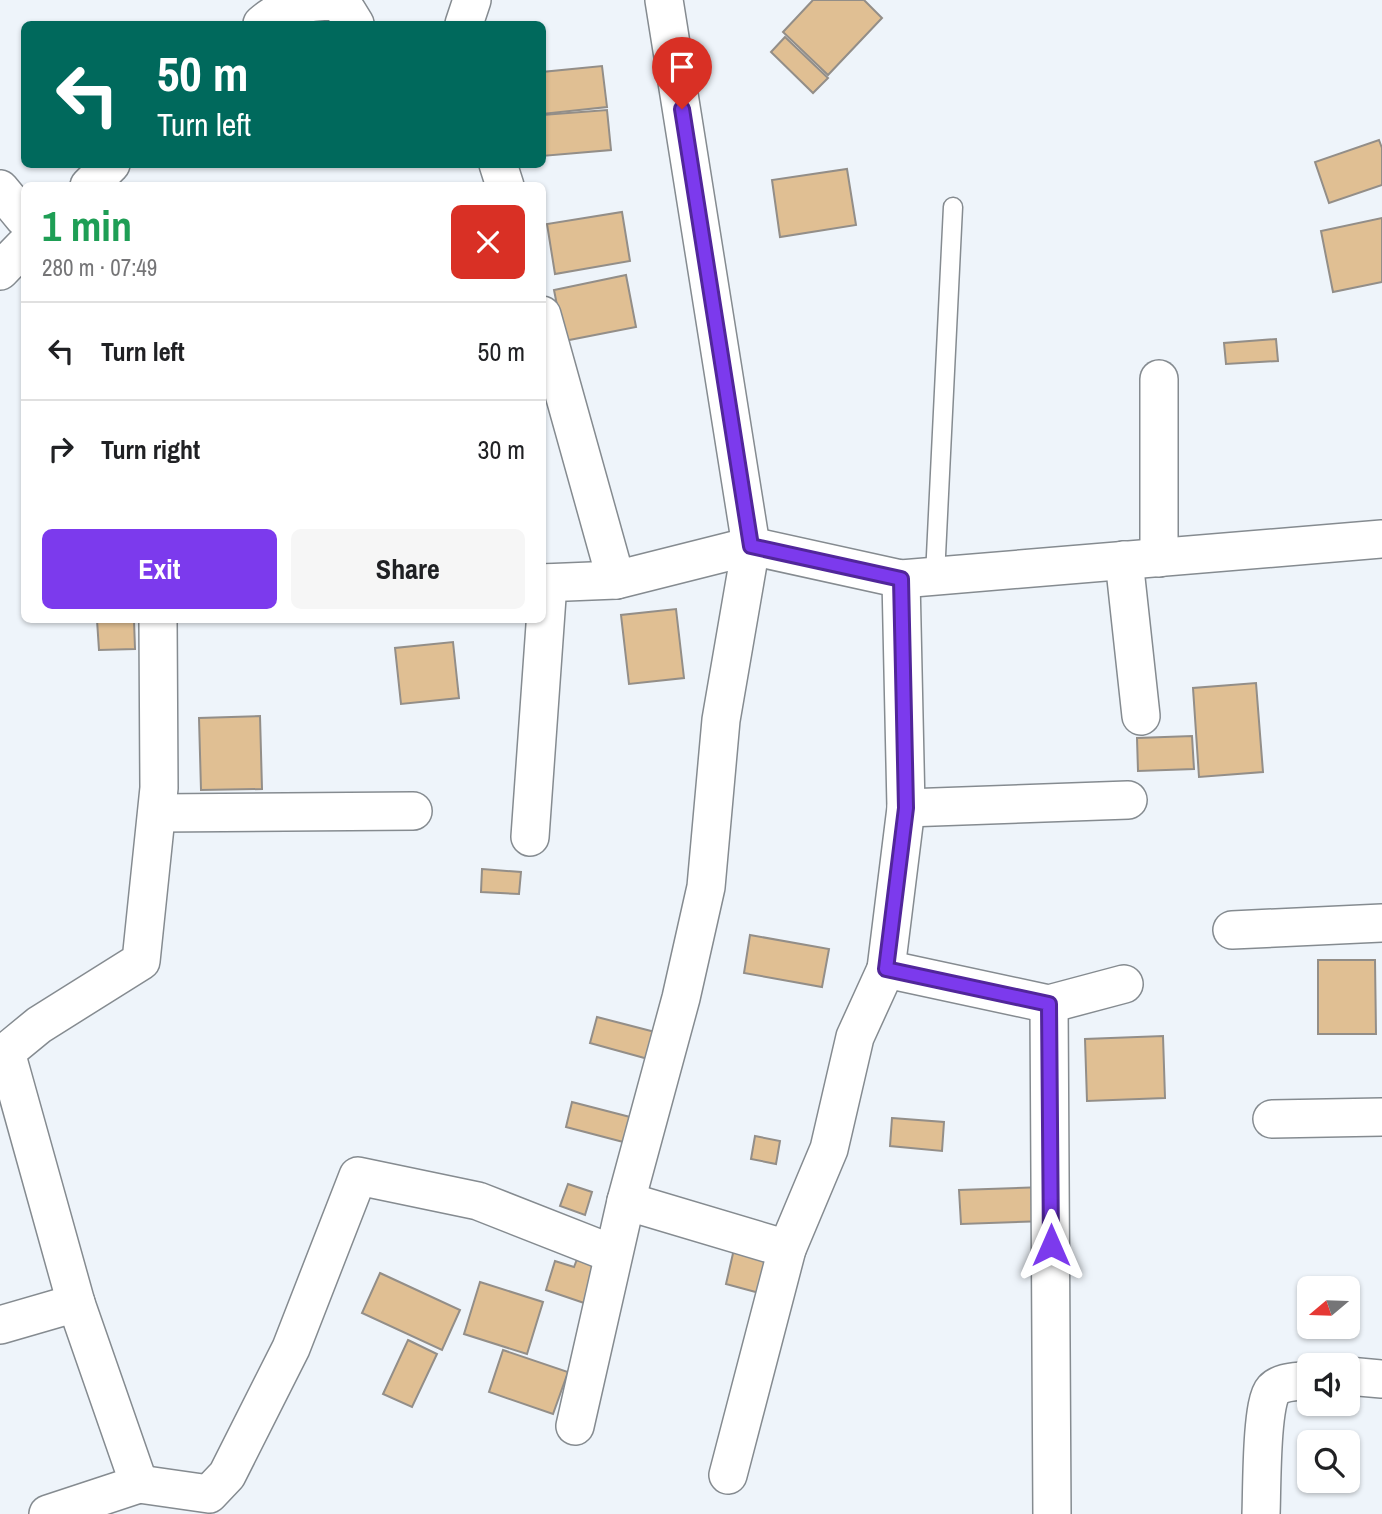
<!DOCTYPE html>
<html lang="en">
<head>
<meta charset="utf-8">
<style>
  body { margin:0; font-family:"Archivo Narrow",sans-serif; background:#f6f6f6; color:#202124; height:100vh; display:flex; flex-direction:column; font-size:26px; white-space:nowrap }
  * { box-sizing:border-box; margin:0 }
  p { font-size:23px; color:#757577 }
  .icon { flex:none; width:38px; height:38px; fill:none; stroke:currentColor; stroke-width:2; stroke-linecap:round; stroke-linejoin:round }
  .map { position:relative; flex:1; overflow:hidden }
  .side { position:absolute; left:21px; top:182px; width:525px; height:441px; display:flex; flex-direction:column; background:#fff; border-radius:10px; box-shadow:0 2px 5px #0004 }
  .side>* { flex:none }
  .banner { position:absolute; left:21px; top:21px; width:525px; height:147px; border-radius:10px; box-shadow:0 2px 5px #0004; background:#00695c; color:#fff; overflow:hidden }
  .needle { width:46px; rotate:251deg }
  .buttons { position:absolute; left:1297px; top:1276px; display:grid; gap:14px }
  .buttons a { display:grid; place-items:center; width:63px; height:63px; border-radius:10px; background:#fff; box-shadow:0 2px 5px #0004; font-size:35px }
  .pin { position:absolute; display:grid; place-items:center; width:60px; height:60px; color:#fff; margin:-72px -30px; border-radius:50% 50% 50% 0; rotate:-45deg; box-shadow:0 0 7px #0007 }
  .pin .icon { rotate:45deg }
  .me { position:absolute; width:77px; margin:-38px; rotate:0deg; stroke-linejoin:round; filter:drop-shadow(0 0 5px #0008) }
  .turn { display:flex; align-items:center; gap:24px; height:147px; padding:0 21px; font-size:32px }
  .turn .icon { width:91px; height:91px; stroke-width:2.5 }
  .turn b { display:block; font-size:49px; line-height:60px }
  .round { display:grid; place-items:center; flex:none; width:74px; height:74px; border-radius:10px; background:#f6f6f6 }
  .summary { display:flex; align-items:center; justify-content:space-between; height:119px; padding:0 21px }
  h1 { font-size:42px; font-weight:800; line-height:52px; color:#1e9e55 }
  .cta { display:flex; gap:14px; margin-top:auto; padding:14px 21px }
  .cta a { flex:1; height:80px; border-radius:10px; background:#7c3aed; color:#fff; font-size:28px; font-weight:800; line-height:80px; text-align:center }
  .cta a+a { background:#f6f6f6; color:#202124 }
  ul { padding:0; list-style:none }
  li { display:flex; align-items:center; gap:21px; height:98px; padding:0 21px; border-top:2px solid #e0e0e0 }
  li div { flex:1 }
  li b { display:block; font-size:26px }
  li em { font-style:normal }
  .map>svg:first-child { display:block }
</style>
</head>
<body>
<div class="map">
<svg width="1382" height="1514" viewBox="0 0 1382 1514">
  <rect width="100%" height="100%" fill="#eef4fa"/>
  <g fill="#e0bf93" stroke="#938e88" stroke-width="2">
    <path d="M813,0H864L882,18L828,75L783,32Z"/>
    <path d="M785,37L828,78L813,93L771,52Z"/>
    <path d="M602,66L607,107L542,114V72Z"/>
    <path d="M607,110L611,150L542,156V115Z"/>
    <path d="M1379,140L1382,148V185L1329,203L1315,162Z"/>
    <path d="M847,169L856,225L780,237L772,180Z"/>
    <path d="M622,212L630,261L555,274L547,224Z"/>
    <path d="M1382,218V282L1333,292L1321,231Z"/>
    <path d="M626,275L636,327L564,341L554,290Z"/>
    <path d="M1276,339L1278,361L1226,364L1224,343Z"/>
    <path d="M676,609L684,678L629,684L621,615Z"/>
    <path d="M97,620H134L135,649L99,650Z"/>
    <path d="M453,642L459,698L401,704L395,648Z"/>
    <path d="M1256,683L1263,772L1199,777L1193,688Z"/>
    <path d="M260,716L262,789L201,790L199,718Z"/>
    <path d="M1192,736L1194,769L1138,771L1137,738Z"/>
    <path d="M482,869L521,872L519,894L481,892Z"/>
    <path d="M750,935L829,949L822,987L744,973Z"/>
    <path d="M1318,960H1375L1376,1034H1318Z"/>
    <path d="M597,1017L655,1032L648,1059L590,1043Z"/>
    <path d="M1163,1036L1165,1098L1087,1101L1085,1039Z"/>
    <path d="M572,1102L634,1118L627,1143L566,1127Z"/>
    <path d="M892,1118L944,1122L942,1151L890,1146Z"/>
    <path d="M755,1136L780,1141L776,1164L751,1159Z"/>
    <path d="M568,1184L592,1192L585,1215L560,1206Z"/>
    <path d="M1044,1187L1046,1221L961,1224L959,1190Z"/>
    <path d="M734,1249L771,1259L763,1294L726,1284Z"/>
    <path d="M579,1254L598,1261L584,1303L546,1290L555,1261L574,1267Z"/>
    <path d="M380,1273L460,1310L442,1350L362,1313Z"/>
    <path d="M480,1282L543,1302L527,1354L464,1334Z"/>
    <path d="M408,1340L437,1354L412,1407L383,1394Z"/>
    <path d="M503,1350L568,1372L553,1414L489,1392Z"/>
  </g>
  <g fill="none" stroke-linecap="round" stroke-linejoin="round">
    <g stroke="#858b90" stroke-width="21">
      <path id="service" d="M935,576L953,207"/>
    </g>
    <g stroke="#858b90" stroke-width="40">
      <g id="minor">
        <path d="M262,24C285,4 306,2 335,1L347,11L355,24"/>
        <path d="M464,24L472,0"/>
        <path d="M498,164L505,186"/>
        <path d="M89,186L111,164"/>
        <path d="M0,189L24,218"/>
        <path d="M0,271L24,246"/>
        <path d="M542,315L616,580"/>
        <path d="M1159,558V379"/>
        <path d="M1124,560L1141,716"/>
        <path d="M542,583L616,580L751,546L901,579L1382,539"/>
        <path d="M906,808L1128,800"/>
        <path d="M157,813L413,811"/>
        <path d="M530,837L548,583"/>
        <path d="M1232,930L1382,923"/>
        <path d="M886,969L906,808L901,579"/>
        <path d="M1049,1004L1052,1514"/>
        <path d="M6,1052L76,1303L139,1484L48,1514"/>
        <path d="M0,1057L39,1025L141,961L159,788L158,620"/>
        <path d="M1272,1119L1382,1117"/>
        <path d="M626,1201L681,998L706,887L721,720L751,546L664,0"/>
        <path d="M0,1325L76,1303"/>
        <path d="M1348,1376L1382,1379"/>
        <path d="M575,1426L626,1201L787,1249"/>
        <path d="M728,1475L787,1249L829,1149L855,1037L886,969L1049,1004L1124,984"/>
        <path d="M139,1484L209,1494L227,1475L291,1348L358,1176L478,1201L613,1254"/>
        <path d="M1261,1514C1262,1492 1261,1403 1273,1390C1281,1381 1298,1382 1309,1380"/>
      </g>
    </g>
    <use href="#service" stroke="#fff" stroke-width="18"/>
    <use href="#minor" stroke="#fff" stroke-width="37"/>
  </g>
  <g fill="none" stroke-linecap="round" stroke-linejoin="round">
    <g stroke="#51269a" stroke-width="18">
      <path id="route" d="M682,109L751,546L901,579L906,808L886,969L1049,1004L1051,1245"/>
    </g>
    <use href="#route" stroke="#7c3aed" stroke-width="12"/>
  </g>
</svg>
<div class="buttons">
<a><svg class="needle" viewBox="-14 -14 28 28"><path d="M0-13l5 13h-10z" fill="#e53935"/><path d="M0 13l5-13h-10z" fill="#757577"/></svg></a>
<a><svg class="icon" aria-label="sound" viewBox="0 0 24 24"><path d="M4 9h4l5-4v14l-5-4H4zM17 9q2 3 0 6"/></svg></a>
<a><svg class="icon" aria-label="search" viewBox="0 0 24 24"><circle cx="10" cy="10" r="6"/><path d="M15 15l6 6"/></svg></a>
</div>
<div class="pin" style="left:682px;top:109px;background:#d93025"><svg class="icon" aria-label="arrive" viewBox="0 0 24 24"><path d="M6 21V4h12l-3 4 3 4H6"/></svg></div>
<svg class="me" style="left:1051px;top:1245px" viewBox="-20 -20 40 40"><path d="M0-17L14 15 0 8-14 15z" fill="#7c3aed" stroke="#fff" stroke-width="4"/></svg>
<div class="banner">
<div class="turn"><svg class="icon" aria-label="left" viewBox="0 0 24 24"><path d="M17 20v-9H6M10 6l-5 5 5 5"/></svg><div><b>50 m</b>Turn left</div></div>
</div>
<section class="side">
<div class="summary"><div><h1>1 min</h1><p>280 m · 07:49</p></div><a class="round" style="background:#d93025;color:#fff"><svg class="icon" aria-label="close" viewBox="0 0 24 24"><path d="M6 6l12 12M18 6L6 18"/></svg></a></div>
<ul>
<li><svg class="icon" aria-label="left" viewBox="0 0 24 24"><path d="M17 20v-9H6M10 6l-5 5 5 5"/></svg><div><b>Turn left</b></div><em>50 m</em></li>
<li><svg class="icon" aria-label="right" viewBox="0 0 24 24"><path d="M7 20v-9h11M14 6l5 5-5 5"/></svg><div><b>Turn right</b></div><em>30 m</em></li>
</ul>
<div class="cta"><a>Exit</a><a>Share</a></div>
</section>
</div>
</body>
</html>
